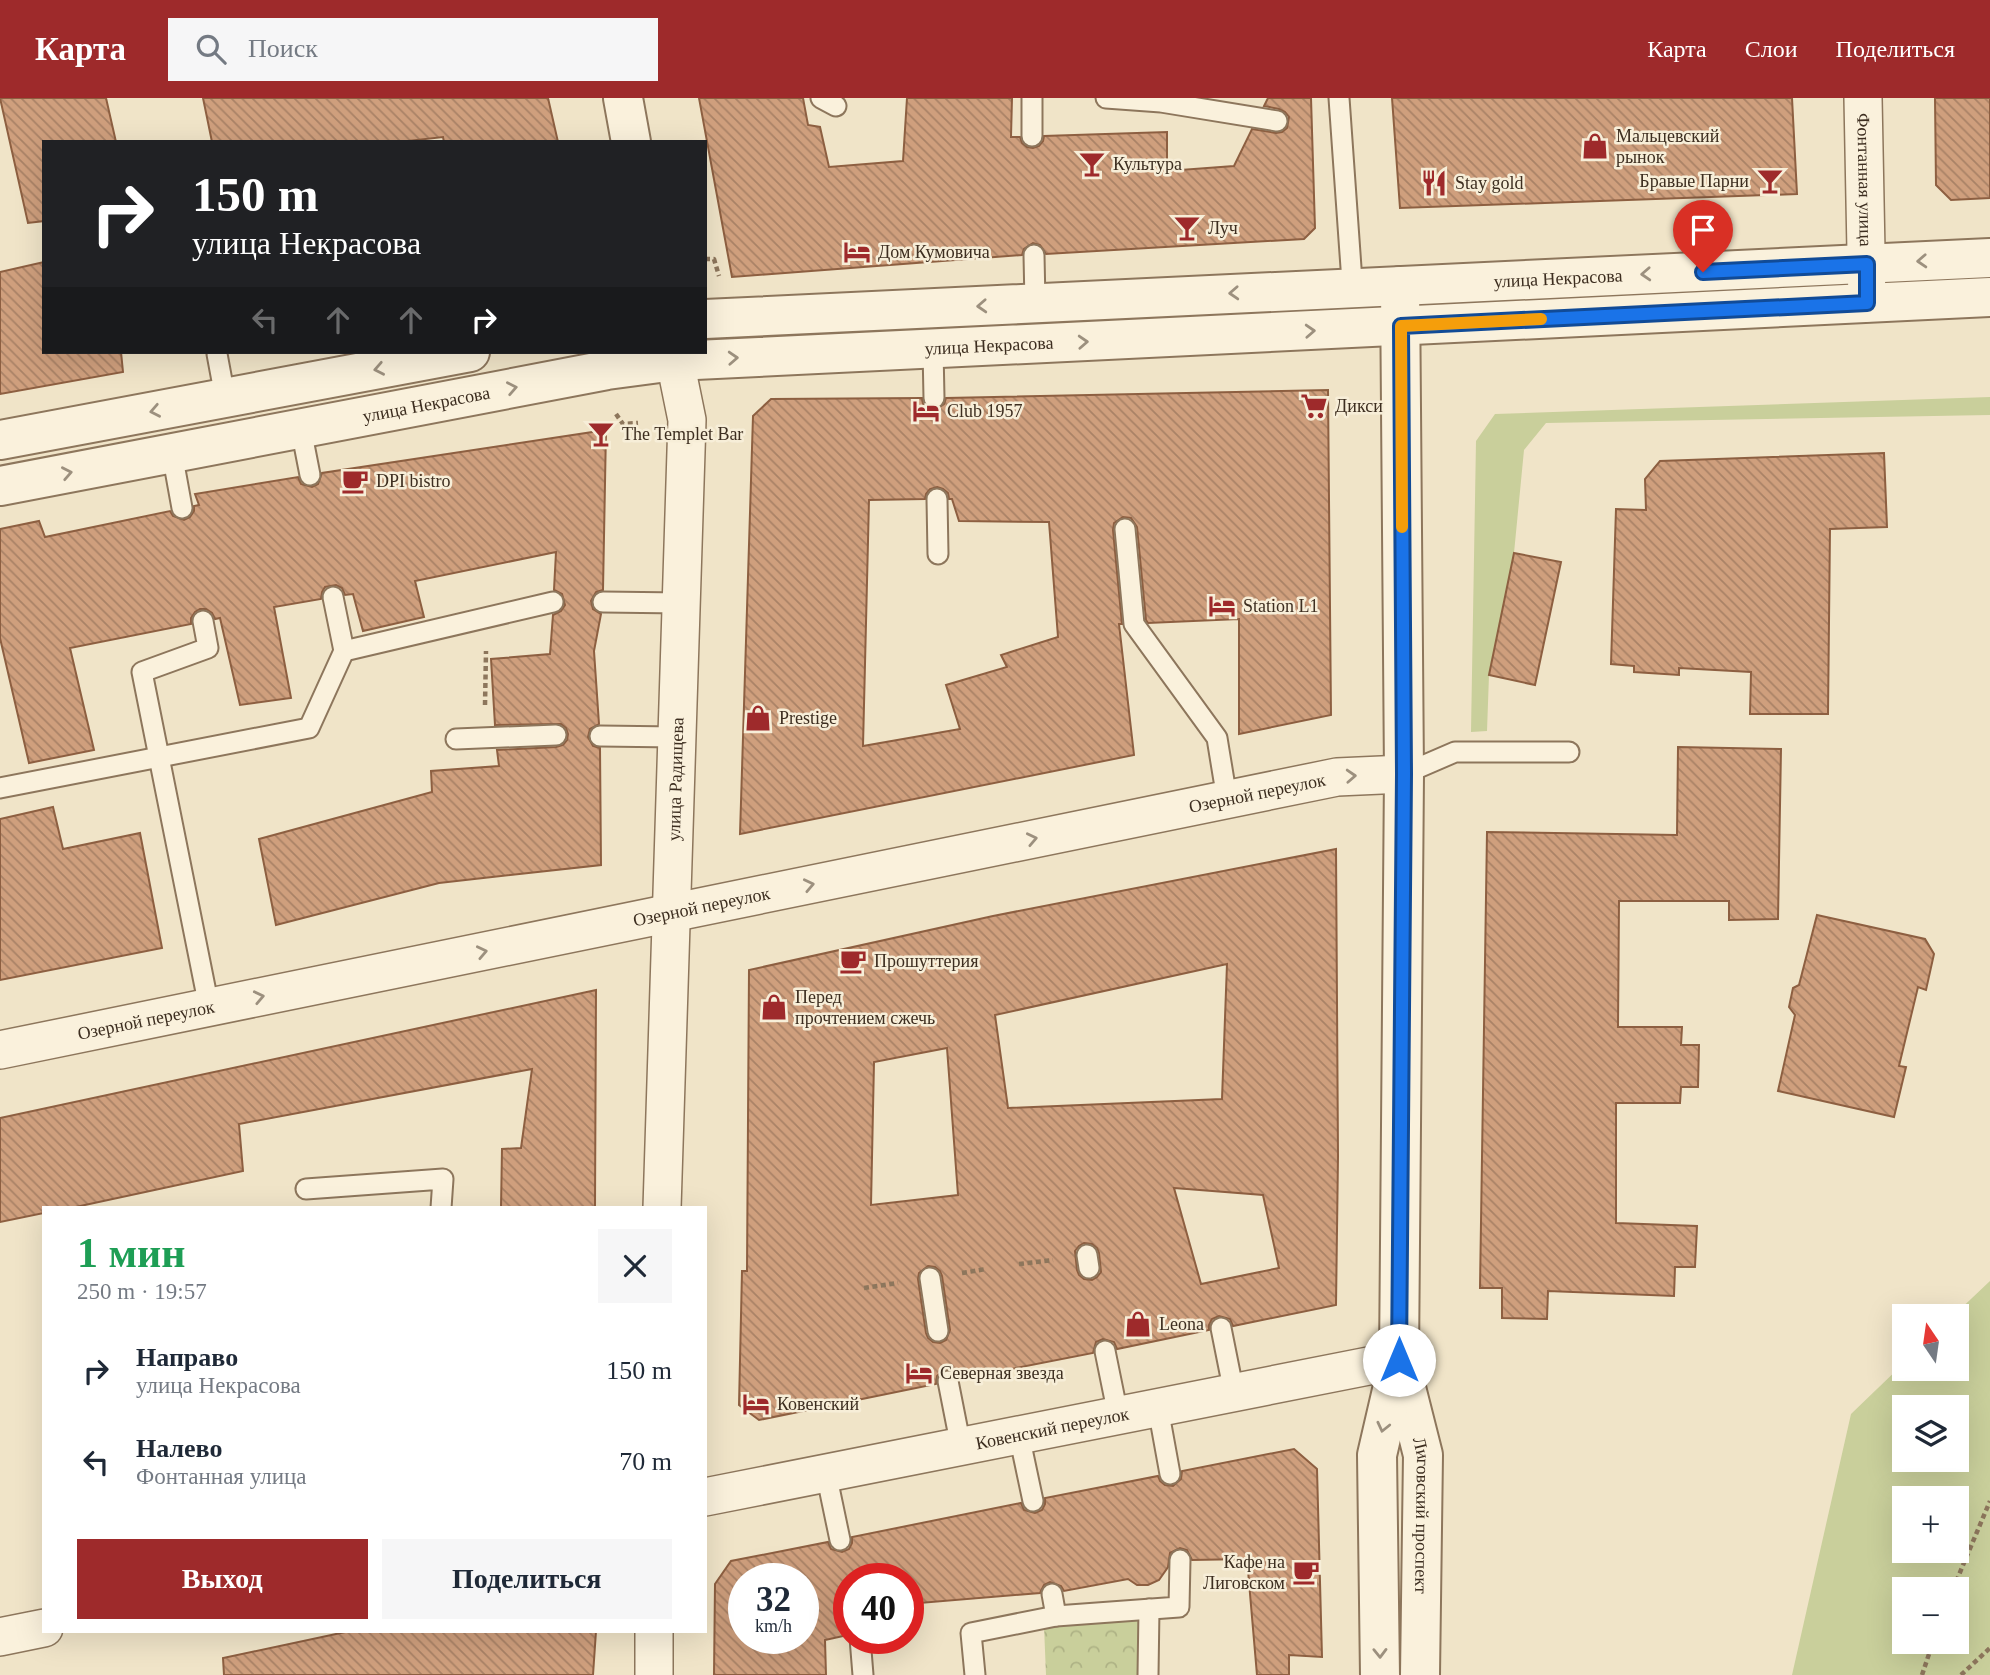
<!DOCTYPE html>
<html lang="ru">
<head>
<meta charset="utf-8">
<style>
  body { margin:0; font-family:Georgia,serif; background:#f6f6f7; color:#1f2937; height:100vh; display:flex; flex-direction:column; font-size:26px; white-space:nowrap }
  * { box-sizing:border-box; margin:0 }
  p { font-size:23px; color:#747a83 }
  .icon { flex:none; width:38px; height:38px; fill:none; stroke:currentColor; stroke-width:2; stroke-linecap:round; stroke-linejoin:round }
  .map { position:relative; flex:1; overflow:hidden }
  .drawer { position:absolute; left:42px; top:1108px; width:665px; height:427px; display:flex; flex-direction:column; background:#fff; border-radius:0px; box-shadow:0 7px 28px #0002 }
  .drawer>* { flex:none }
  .guide { position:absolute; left:42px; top:42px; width:665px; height:214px; border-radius:0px; box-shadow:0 7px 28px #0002; background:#202124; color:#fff; overflow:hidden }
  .needle { width:46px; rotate:347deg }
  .controls { position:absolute; left:1892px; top:1206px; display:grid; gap:14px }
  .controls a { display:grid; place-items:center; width:77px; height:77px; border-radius:0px; background:#fff; box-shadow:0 7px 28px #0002; font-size:35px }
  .speed { position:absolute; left:728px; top:1465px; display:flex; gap:14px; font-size:35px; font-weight:700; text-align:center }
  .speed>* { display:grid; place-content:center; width:91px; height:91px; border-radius:50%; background:#fff; box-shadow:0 7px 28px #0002; line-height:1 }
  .speed small { font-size:18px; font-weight:400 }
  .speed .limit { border:10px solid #d22; background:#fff; color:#111 }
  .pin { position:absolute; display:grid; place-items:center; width:60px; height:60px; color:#fff; margin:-72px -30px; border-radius:50% 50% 50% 0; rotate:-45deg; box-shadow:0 0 7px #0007 }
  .pin .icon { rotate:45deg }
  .me { position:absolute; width:77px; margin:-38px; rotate:0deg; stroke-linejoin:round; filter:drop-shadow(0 0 5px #0008) }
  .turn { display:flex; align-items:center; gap:24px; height:147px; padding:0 35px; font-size:32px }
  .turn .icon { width:91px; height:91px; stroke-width:2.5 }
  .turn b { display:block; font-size:49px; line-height:60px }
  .lanes { display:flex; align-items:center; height:66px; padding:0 35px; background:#0003; justify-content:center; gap:35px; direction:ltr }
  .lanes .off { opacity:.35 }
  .round { display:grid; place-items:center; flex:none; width:74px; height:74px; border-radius:0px; background:#f6f6f7 }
  .summary { display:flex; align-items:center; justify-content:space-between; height:119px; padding:0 35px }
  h1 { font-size:42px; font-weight:600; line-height:52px; color:#1e9e55 }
  .cta { display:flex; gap:14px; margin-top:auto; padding:14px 35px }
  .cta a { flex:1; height:80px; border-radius:0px; background:#9e2a2b; color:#fff; font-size:28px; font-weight:600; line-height:80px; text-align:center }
  .cta a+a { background:#f6f6f7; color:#1f2937 }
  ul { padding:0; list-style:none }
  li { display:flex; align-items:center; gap:21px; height:91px; padding:0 35px }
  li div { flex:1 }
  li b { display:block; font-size:26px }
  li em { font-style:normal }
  header { display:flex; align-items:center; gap:42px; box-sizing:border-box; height:98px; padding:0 35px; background:#9e2a2b; color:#fff }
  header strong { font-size:33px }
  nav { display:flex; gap:38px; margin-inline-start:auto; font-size:24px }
  .search { width:490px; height:63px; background:#f6f6f7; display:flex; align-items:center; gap:18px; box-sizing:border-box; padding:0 24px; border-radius:0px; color:#747a83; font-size:26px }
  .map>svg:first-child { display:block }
</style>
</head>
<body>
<header>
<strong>Карта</strong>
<div class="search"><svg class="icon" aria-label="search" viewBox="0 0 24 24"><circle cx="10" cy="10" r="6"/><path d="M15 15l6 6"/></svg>Поиск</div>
<nav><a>Карта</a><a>Слои</a><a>Поделиться</a></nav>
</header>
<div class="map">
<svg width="1990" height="1577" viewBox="0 0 1990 1577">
  <defs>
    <pattern id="forest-crowns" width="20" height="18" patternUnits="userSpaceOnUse" patternTransform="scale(1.75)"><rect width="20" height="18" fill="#c9cf9b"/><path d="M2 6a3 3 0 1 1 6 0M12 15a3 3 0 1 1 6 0" fill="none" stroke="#aeb285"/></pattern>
    <pattern id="building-back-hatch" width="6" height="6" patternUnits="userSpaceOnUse" patternTransform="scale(1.75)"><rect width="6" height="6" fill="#cf9f7d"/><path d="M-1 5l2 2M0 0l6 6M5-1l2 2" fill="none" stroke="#a98266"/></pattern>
  </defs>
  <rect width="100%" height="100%" fill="#f0e4c8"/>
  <g fill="#c9cf9b" fill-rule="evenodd">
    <path d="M1990,299V317L1546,325L1524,352L1514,455L1489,577L1487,633L1471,634L1476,343L1495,316Z"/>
    <path d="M1990,1183V1577H1792L1851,1316L1904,1265V1270H1956V1218H1953ZM1904,1309H1956V1362H1904ZM1904,1400H1956V1452H1904ZM1904,1491H1956V1544H1904Z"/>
  </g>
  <path fill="url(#forest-crowns)" d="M1138,1521L1139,1577H1046L1044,1528Z"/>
  <g fill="url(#building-back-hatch)" stroke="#8d5f41" stroke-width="2" fill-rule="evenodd">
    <path d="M0,0H106L116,44H44V123L28,125Z"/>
    <path d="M203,0H548L558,44H444L443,39L399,44H212Z"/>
    <path d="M699,0H803L808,27L820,29L829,69L903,63L907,0H1012L1011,39H1020L1022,45L1027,49L1033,50L1039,48L1043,43L1044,38L1167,34V73L1234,68L1252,31L1276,35L1282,34L1287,30L1289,19L1285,14L1279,11L1264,8L1268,0H1311L1315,130L1304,141L1046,156L1040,147L1033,145L1024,151L1022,157L732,179Z"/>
    <path d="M1392,0H1792L1797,96L1400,110Z"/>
    <path d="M1935,0H1990V100L1951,102L1936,87Z"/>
    <path d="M44,164V254H121L123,274L0,296V174Z"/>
    <path d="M1328,292L1331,617L1239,636V521L1148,525L1146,522L1137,429L1131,420L1123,419L1114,425L1113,432L1122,526H1119L1134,657L740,736L753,318L771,301L922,300L923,306L928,310L935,312L944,306L946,300ZM937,389L943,391L948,395L949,401H952L959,423L1049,424L1058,539L1001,557L1007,569L946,587L960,631L863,648L869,402L925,401L926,396L930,391Z"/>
    <path d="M606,332L603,492L596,494L591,503L593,511L601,516L594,553L599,626L590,631L588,639L593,648L600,650L601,767L439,785L276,827L259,741L432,694L431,673L499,668L497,652L556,649L563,647L567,642L568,636L566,630L561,626L495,627L491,561L550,556L553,517L561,513L565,507L562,496L554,492L556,454L415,483L424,519L363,533L353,496L345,497L342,490L336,487L325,489L322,494L321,501L274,509L291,600L240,607L220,520L215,521L212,515L206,511H200L195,514L191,520V526L70,550L94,652L29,665L0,540V431L39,423L45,439L170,413L173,418L184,422L190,419L194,413V408L199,407L195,396L298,379L301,386L312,389L318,386L322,375Z"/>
    <path d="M1884,355L1887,429L1830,431L1828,616H1750L1751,574L1679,570V577L1634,574V568L1611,566L1616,411L1646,412L1645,381L1660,363Z"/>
    <path d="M1514,455L1561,464L1535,587L1489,577Z"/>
    <path d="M1678,649L1781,651L1778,821L1729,822V803H1619L1618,929H1682L1681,947H1699L1698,989H1681L1680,1005H1616V1125L1697,1128L1695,1169H1675L1674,1198L1548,1193L1547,1221L1502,1220V1190H1480L1487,734L1677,737Z"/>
    <path d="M53,709L63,751L140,735L162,850L0,882V721Z"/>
    <path d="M1336,751L1338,1058L1336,1207L1233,1228L1230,1221L1219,1218L1212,1221L1209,1227V1232L1117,1251L1114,1244L1103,1241L1096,1244L1093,1255L960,1281L958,1276L953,1272L945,1271L937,1278L936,1286L759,1322L739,1307L742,1173H747L749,872L993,818ZM1227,866L1222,1001L1008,1010L995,917ZM947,950L958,1097L871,1107L874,964ZM1174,1090L1263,1097L1279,1170L1201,1186ZM1084,1145L1092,1146L1097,1150L1099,1155L1101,1174L1097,1179L1092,1182L1084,1181L1079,1177L1077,1172L1075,1153L1079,1148ZM928,1168L935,1169L940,1173L942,1178L950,1232L946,1242L940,1245L933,1244L928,1240L926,1235L918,1181L919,1175Z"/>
    <path d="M1817,817L1925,841L1934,856L1926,892L1918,889L1899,968L1906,969L1894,1019L1778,993L1795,917L1789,909L1793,890L1799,887Z"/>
    <path d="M596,892L595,1110H501L502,1051L521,1050L532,971L239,1026L243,1073L71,1110H44V1115L0,1124V1020Z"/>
    <path d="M1294,1351L1317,1371L1322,1559L1289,1557V1577H1257L1247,1461L1192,1462L1187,1452L1180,1450L1170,1455L1168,1469L1159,1482L1148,1487H1137L1128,1481L1064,1493L1061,1488L1050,1484L1044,1487L1040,1495L908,1506V1480H849L848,1537L825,1542L826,1577H714L715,1486L731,1463L828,1444L831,1451L842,1454L849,1451L852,1445V1439L1021,1405L1024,1412L1035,1415L1042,1412L1045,1406V1400L1158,1378L1160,1383L1165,1387L1173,1388L1181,1381L1182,1373ZM744,1480H803V1540H744Z"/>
    <path d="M350,1533H596L593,1577H224L223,1560Z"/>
  </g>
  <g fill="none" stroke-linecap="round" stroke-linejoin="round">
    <g stroke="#8d765c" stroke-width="23">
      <g id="service">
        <path d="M821,0L836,8"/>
        <path d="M1032,0V38"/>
        <path d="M1106,0L1161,4L1277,23"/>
        <path d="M1339,0L1353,198"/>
        <path d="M1034,157L1035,205"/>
        <path d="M933,251L934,300"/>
        <path d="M217,256L225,299"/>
        <path d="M301,331L310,377"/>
        <path d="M172,355L182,410"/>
        <path d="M937,401L938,456"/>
        <path d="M1125,431L1134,526L1217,640L1227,701"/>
        <path d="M333,499L344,553"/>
        <path d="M603,504L681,505"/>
        <path d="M203,523L208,550L142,574L209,909"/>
        <path d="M600,638L676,639"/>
        <path d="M456,641L556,637"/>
        <path d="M1404,676L1455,654H1569"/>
        <path d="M0,690L309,630L344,553L553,504"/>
        <path d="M306,1091L443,1081L441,1110"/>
        <path d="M1087,1157L1089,1170"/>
        <path d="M930,1180L938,1233"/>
        <path d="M1221,1230L1234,1295"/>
        <path d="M1105,1253L1118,1317"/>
        <path d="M948,1283L961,1349"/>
        <path d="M1158,1310L1170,1376"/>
        <path d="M1019,1337L1033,1403"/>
        <path d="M826,1375L840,1442"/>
        <path d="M1052,1496L1056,1518"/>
        <path d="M860,1540L863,1577"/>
        <path d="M975,1577L971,1535L1056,1518L1179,1509L1180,1462"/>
        <path d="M1148,1577L1149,1511"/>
      </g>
    </g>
    <g stroke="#8d765c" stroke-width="40">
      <g id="minor">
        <path id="s1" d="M1863,0L1867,205"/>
        <path id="s2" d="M0,952L1337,679L1404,676"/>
        <path id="s3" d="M662,1110L687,322L675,263"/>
        <path id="s4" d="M705,1399L1399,1262"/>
        <path d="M0,1539L44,1530"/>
        <path d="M654,1577V1533"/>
      </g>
    </g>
    <g stroke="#8d765c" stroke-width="42">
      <g id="tertiary">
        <path d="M623,0L631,44"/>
        <path id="s5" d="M705,221L1990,160"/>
        <path d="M0,342L470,254"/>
        <path id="s6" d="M0,388L607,272L675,263L1990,199"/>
        <path id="s7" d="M1401,1270L1423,1357L1420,1577"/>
        <path d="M1380,1577L1377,1357L1399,1262L1404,676L1400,188"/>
      </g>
    </g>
    <g stroke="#8d765c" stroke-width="4.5" stroke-dasharray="5 3.5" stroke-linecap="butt">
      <path d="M705,161H714L719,178"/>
      <path d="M616,316L623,326L638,325"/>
      <path d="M485,607L486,553"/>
      <path d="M1019,1166L1053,1162"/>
      <path d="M962,1175L986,1171"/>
      <path d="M864,1190L898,1185"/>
      <path d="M1953,1491L1990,1403"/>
      <path d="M1922,1577L1933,1544"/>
      <path d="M1961,1577L1990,1550"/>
    </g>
    <use href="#service" stroke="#faf1dc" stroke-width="19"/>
    <use href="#minor" stroke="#faf1dc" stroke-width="37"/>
    <use href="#tertiary" stroke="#faf1dc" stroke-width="38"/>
  </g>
  <defs><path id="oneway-chevron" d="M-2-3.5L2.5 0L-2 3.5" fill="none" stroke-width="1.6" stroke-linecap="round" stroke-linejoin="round" transform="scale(1.75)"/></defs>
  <g stroke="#9c907e">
    <use href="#oneway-chevron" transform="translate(1922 163) rotate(177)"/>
    <use href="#oneway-chevron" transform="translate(1646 176) rotate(177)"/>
    <use href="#oneway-chevron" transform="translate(1234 195) rotate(177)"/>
    <use href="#oneway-chevron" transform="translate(982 208) rotate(177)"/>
    <use href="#oneway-chevron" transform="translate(1310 233) rotate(-3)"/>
    <use href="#oneway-chevron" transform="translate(1083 244) rotate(-3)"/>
    <use href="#oneway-chevron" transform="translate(733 260) rotate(-3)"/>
    <use href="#oneway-chevron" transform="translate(379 271) rotate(169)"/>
    <use href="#oneway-chevron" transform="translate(512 290) rotate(-11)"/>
    <use href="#oneway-chevron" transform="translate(155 313) rotate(169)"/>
    <use href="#oneway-chevron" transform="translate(67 375) rotate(-11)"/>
    <use href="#oneway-chevron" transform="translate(1351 678) rotate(-3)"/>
    <use href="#oneway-chevron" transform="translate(1032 741) rotate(-12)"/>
    <use href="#oneway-chevron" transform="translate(809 787) rotate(-12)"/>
    <use href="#oneway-chevron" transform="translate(482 854) rotate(-12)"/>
    <use href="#oneway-chevron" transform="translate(259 899) rotate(-12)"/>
    <use href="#oneway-chevron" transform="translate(1383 1329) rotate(103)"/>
    <use href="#oneway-chevron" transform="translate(1380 1555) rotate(89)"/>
  </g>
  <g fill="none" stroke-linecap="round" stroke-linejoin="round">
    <g stroke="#114b97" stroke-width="18">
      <path id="route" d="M1399,1262L1404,676L1401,228L1867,205V166L1703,174"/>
    </g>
    <use href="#route" stroke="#1a73e8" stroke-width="12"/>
    <path stroke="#f59e0b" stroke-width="12" d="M1402,429L1401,228L1541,221"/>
  </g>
  <defs>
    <g id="shop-bare" transform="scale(2.1)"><path d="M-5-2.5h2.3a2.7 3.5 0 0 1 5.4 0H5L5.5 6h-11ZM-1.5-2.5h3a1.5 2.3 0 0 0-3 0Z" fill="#9e2a2b" stroke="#f7eed8" stroke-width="2.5" paint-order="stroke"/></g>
    <g id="bar-bare" transform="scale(2.1)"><path d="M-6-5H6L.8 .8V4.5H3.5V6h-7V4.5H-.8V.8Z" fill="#9e2a2b" stroke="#f7eed8" stroke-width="2.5" paint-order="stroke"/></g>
    <g id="restaurant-bare" transform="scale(2.1)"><path d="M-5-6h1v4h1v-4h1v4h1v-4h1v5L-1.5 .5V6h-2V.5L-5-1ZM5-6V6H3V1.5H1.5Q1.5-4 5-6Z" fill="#9e2a2b" stroke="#f7eed8" stroke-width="2.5" paint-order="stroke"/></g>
    <g id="hotel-bare" transform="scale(2.1)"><path d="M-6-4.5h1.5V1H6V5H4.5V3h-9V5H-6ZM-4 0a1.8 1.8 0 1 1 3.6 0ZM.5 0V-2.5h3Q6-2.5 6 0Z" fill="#9e2a2b" stroke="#f7eed8" stroke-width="2.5" paint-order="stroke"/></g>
    <g id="supermarket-bare" transform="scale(2.1)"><path d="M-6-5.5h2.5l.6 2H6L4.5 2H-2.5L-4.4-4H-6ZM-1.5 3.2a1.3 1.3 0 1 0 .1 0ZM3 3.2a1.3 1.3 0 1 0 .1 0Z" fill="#9e2a2b" stroke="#f7eed8" stroke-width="2.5" paint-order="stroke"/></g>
    <g id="cafe-bare" transform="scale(2.1)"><path d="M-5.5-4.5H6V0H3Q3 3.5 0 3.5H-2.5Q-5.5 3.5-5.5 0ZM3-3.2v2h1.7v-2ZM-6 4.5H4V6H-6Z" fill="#9e2a2b" stroke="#f7eed8" stroke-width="2.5" paint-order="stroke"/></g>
  </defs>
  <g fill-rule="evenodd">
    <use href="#shop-bare" x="1595" y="48"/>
    <use href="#bar-bare" x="1092" y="66"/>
    <use href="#bar-bare" x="1770" y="83"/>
    <use href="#restaurant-bare" x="1434" y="85"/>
    <use href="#bar-bare" x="1187" y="130"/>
    <use href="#hotel-bare" x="857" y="154"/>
    <use href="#supermarket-bare" x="1314" y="308"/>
    <use href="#hotel-bare" x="926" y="313"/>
    <use href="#bar-bare" x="601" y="336"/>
    <use href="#cafe-bare" x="355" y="383"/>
    <use href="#hotel-bare" x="1222" y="508"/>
    <use href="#shop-bare" x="758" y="620"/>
    <use href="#cafe-bare" x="853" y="863"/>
    <use href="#shop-bare" x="774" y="909"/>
    <use href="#shop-bare" x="1138" y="1226"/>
    <use href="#hotel-bare" x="919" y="1275"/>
    <use href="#hotel-bare" x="756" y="1306"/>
    <use href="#cafe-bare" x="1306" y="1474"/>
  </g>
  <g text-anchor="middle" stroke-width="5" stroke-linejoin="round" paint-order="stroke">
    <g font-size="18" fill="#3d2e20" stroke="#f7eed8" text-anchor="start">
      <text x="1616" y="44">Мальцевский<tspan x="1616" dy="21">рынок</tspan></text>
      <text x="1113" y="72">Культура</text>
      <text x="1749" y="89" text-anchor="end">Бравые Парни</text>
      <text x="1455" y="91">Stay gold</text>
      <text x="1208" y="136">Луч</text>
      <text x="878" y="160">Дом Кумовича</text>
      <text x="1335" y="314">Дикси</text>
      <text x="947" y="319">Club 1957</text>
      <text x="622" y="342">The Templet Bar</text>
      <text x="376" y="389">DPI bistro</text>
      <text x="1243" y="514">Station L1</text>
      <text x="779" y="626">Prestige</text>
      <text x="874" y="869">Прошуттерия</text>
      <text x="795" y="905">Перед<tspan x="795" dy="21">прочтением сжечь</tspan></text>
      <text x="1159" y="1232">Leona</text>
      <text x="940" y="1281">Северная звезда</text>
      <text x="777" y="1312">Ковенский</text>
      <text x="1285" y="1470" text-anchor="end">Кафе на<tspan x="1285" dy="21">Лиговском</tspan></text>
    </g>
    <g font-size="18" fill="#3d2e20" stroke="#f7eed8">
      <text dy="6" stroke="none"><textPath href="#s1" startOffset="82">Фонтанная улица</textPath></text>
      <text dy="6" stroke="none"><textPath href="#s5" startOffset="854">улица Некрасова</textPath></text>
      <text dy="6" stroke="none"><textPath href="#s6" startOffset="1001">улица Некрасова</textPath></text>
      <text dy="6" stroke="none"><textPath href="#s6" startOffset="434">улица Некрасова</textPath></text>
      <text dy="6" stroke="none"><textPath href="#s3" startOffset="429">улица Радищева</textPath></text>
      <text dy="6" stroke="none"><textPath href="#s2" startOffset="1283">Озерной переулок</textPath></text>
      <text dy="6" stroke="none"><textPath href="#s2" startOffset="716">Озерной переулок</textPath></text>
      <text dy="6" stroke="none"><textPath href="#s2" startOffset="149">Озерной переулок</textPath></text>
      <text dy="6" stroke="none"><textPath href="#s4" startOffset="354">Ковенский переулок</textPath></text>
      <text dy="6" stroke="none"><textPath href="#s7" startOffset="150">Лиговский проспект</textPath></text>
    </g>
  </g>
</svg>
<div class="controls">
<a><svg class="needle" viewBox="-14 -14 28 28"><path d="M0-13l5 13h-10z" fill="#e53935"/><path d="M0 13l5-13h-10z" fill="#747a83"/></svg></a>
<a><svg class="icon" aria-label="layers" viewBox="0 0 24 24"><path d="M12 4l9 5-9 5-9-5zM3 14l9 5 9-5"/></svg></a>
<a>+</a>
<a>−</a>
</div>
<div class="speed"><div>32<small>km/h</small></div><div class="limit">40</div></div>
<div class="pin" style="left:1703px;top:174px;background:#d93025"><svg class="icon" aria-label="arrive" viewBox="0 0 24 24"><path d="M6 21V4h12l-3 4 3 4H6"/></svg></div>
<svg class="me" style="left:1399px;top:1262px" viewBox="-20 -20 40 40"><circle r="19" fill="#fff"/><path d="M0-13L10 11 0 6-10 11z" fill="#1a73e8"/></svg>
<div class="guide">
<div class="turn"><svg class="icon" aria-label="right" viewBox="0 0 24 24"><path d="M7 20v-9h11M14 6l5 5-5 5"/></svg><div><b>150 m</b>улица Некрасова</div></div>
<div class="lanes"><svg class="icon off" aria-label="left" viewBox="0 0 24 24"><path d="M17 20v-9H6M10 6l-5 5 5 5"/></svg><svg class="icon off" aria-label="ahead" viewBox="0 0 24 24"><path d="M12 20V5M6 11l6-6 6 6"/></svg><svg class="icon off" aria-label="ahead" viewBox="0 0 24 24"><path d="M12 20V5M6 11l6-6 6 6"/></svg><svg class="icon" aria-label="right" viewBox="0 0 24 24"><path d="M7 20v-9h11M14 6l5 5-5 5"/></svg></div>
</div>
<section class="drawer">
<div class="summary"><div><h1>1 мин</h1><p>250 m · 19:57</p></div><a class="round"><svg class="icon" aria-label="close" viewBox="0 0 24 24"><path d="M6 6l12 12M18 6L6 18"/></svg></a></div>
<ul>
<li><svg class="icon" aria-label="right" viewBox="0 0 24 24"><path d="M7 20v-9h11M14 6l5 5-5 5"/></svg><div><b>Направо</b><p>улица Некрасова</p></div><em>150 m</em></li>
<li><svg class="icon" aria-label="left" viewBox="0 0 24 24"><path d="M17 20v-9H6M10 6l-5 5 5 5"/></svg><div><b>Налево</b><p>Фонтанная улица</p></div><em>70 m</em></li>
</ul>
<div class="cta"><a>Выход</a><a>Поделиться</a></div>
</section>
</div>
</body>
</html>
